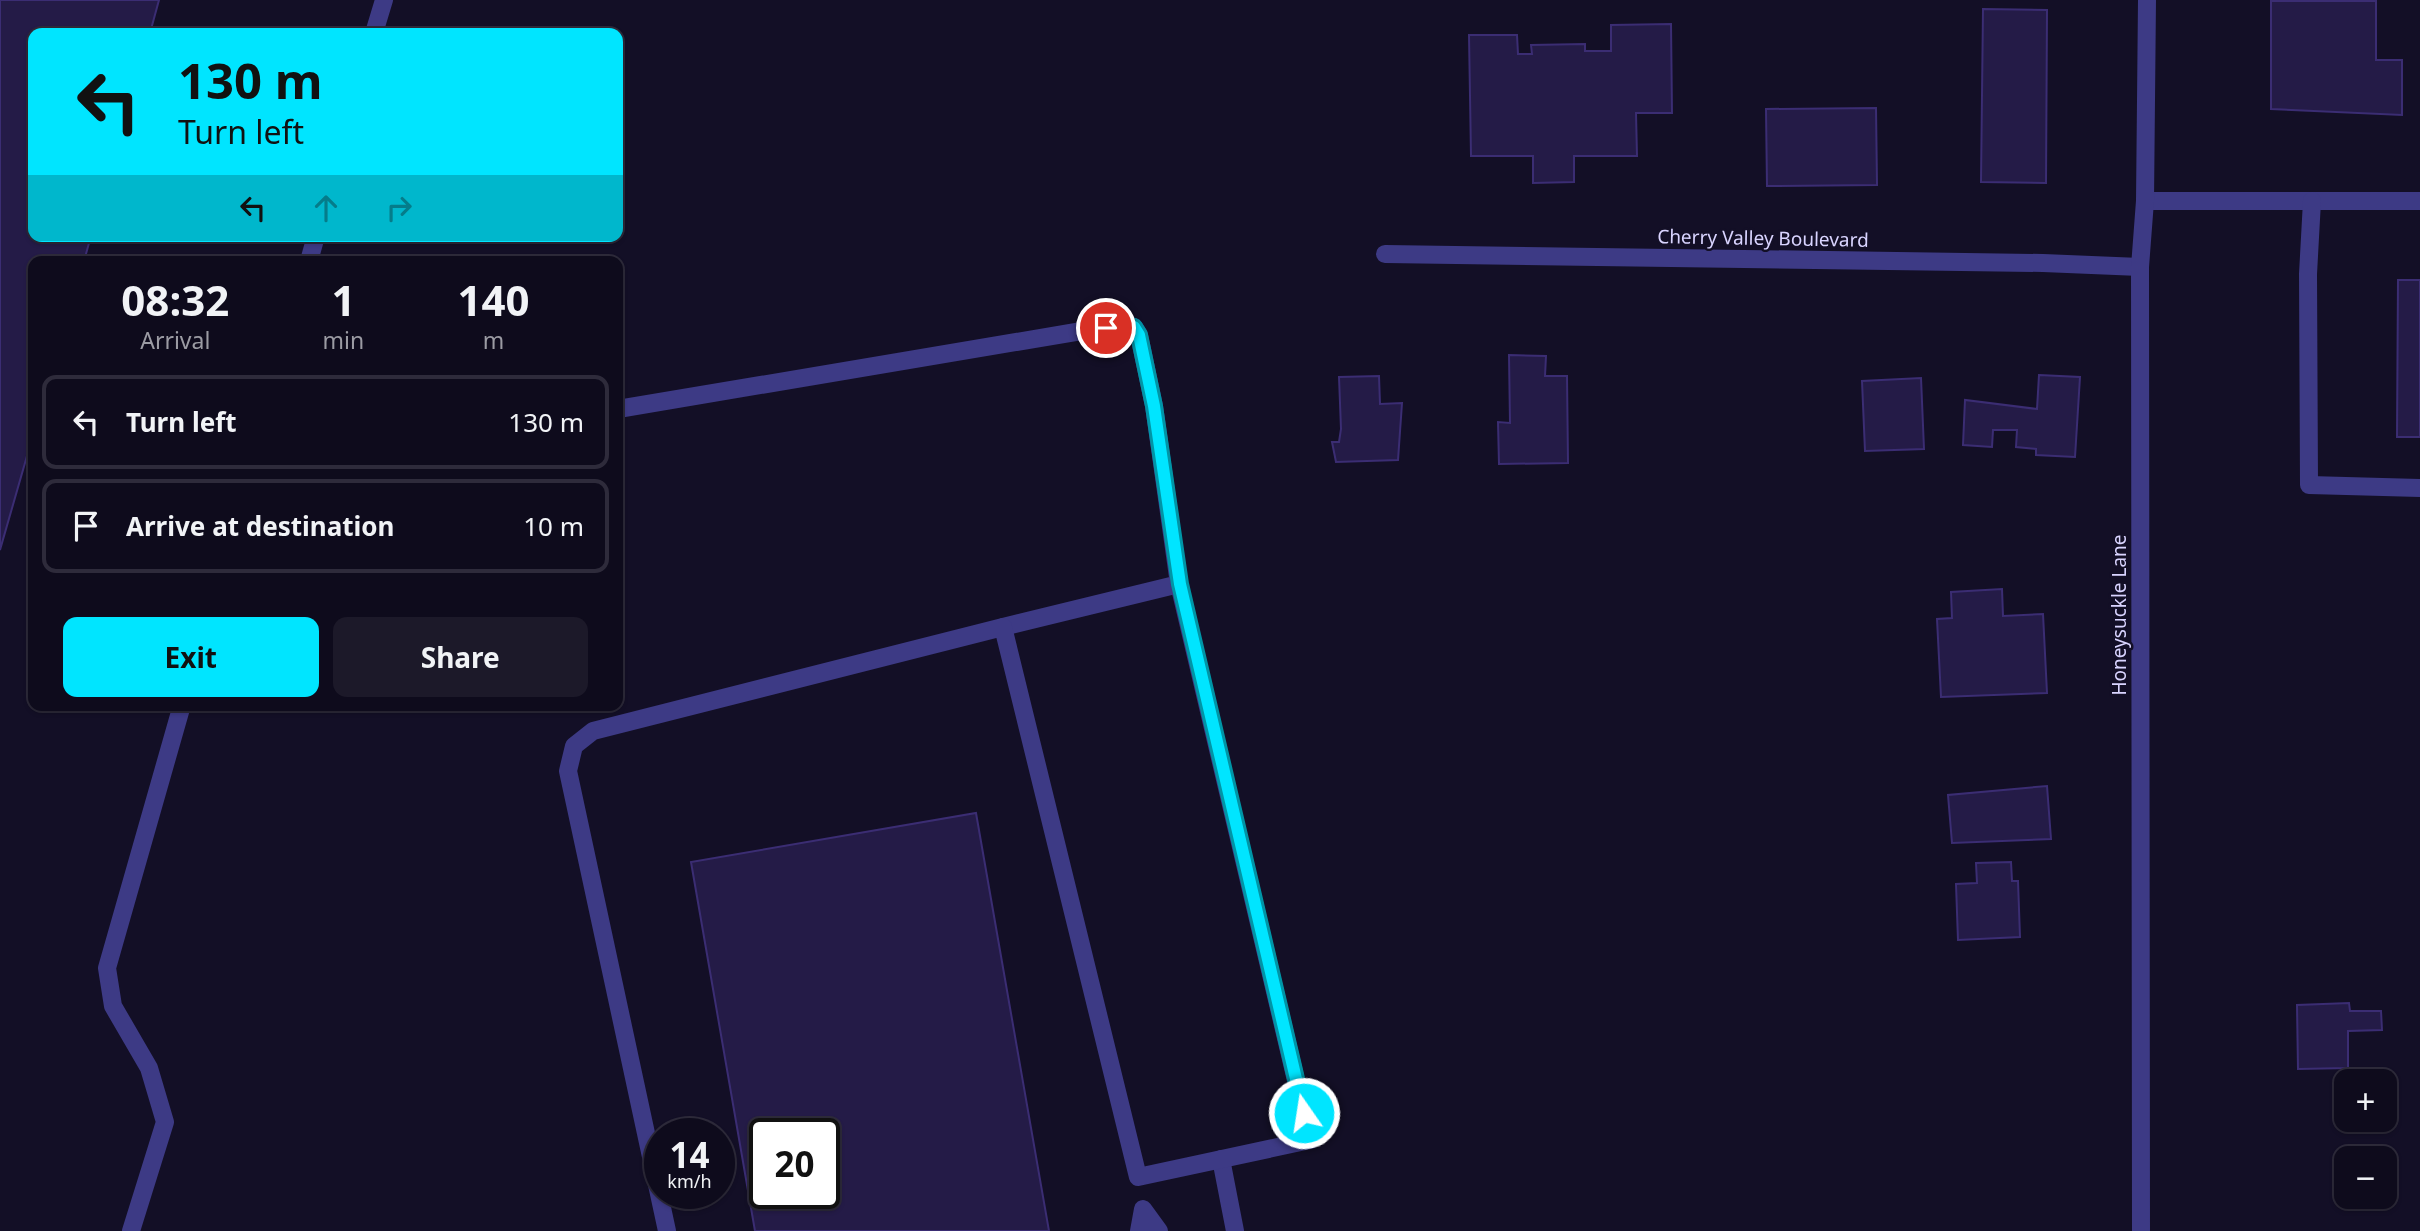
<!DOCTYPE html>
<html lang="en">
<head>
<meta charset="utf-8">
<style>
  body { margin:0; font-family:"Noto Sans",sans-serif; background:#1c1929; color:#f1f3f6; height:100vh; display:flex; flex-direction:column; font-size:26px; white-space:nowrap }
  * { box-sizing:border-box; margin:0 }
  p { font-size:23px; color:#9b9ba3 }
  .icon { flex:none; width:38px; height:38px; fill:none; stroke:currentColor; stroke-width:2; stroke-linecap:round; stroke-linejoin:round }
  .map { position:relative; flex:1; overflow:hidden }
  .drawer { position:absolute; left:28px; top:256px; width:595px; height:455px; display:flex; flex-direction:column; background:#0e0b1c; border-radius:14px; box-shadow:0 2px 5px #0004,0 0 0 2px #2e2b3b }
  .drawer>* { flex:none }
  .banner { position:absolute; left:28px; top:28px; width:595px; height:214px; border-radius:14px; box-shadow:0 2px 5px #0004,0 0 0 2px #2e2b3b; background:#00e5ff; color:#111; overflow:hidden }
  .buttons { position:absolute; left:2334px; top:1069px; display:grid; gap:14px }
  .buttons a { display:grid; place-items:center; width:63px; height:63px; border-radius:14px; background:#0e0b1c; box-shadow:0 2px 5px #0004,0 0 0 2px #2e2b3b; font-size:35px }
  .speed { position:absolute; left:644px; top:1118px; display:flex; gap:14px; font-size:35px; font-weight:700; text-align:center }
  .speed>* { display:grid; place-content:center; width:91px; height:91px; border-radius:50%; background:#0e0b1c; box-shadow:0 2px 5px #0004,0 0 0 2px #2e2b3b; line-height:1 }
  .speed small { font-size:18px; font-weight:400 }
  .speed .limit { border:4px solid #111; border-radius:10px; background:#fff; color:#111 }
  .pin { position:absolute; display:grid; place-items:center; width:60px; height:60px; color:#fff; margin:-30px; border:4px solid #fff; border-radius:50%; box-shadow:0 2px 7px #0007 }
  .me { position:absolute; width:77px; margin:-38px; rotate:347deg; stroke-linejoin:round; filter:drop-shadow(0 0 5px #0008) }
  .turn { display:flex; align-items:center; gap:24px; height:147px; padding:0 35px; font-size:32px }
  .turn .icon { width:91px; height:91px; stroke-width:2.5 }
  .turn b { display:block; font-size:49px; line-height:60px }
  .lanes { display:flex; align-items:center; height:66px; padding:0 35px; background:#0003; justify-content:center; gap:35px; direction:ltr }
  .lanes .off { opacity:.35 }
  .eta { display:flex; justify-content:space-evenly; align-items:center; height:119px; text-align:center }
  .eta b { font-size:42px; font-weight:700; line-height:49px }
  .action { display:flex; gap:14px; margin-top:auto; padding:14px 35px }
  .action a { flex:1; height:80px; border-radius:14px; background:#00e5ff; color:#111; font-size:28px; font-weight:700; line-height:80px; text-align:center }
  .action a+a { background:#1c1929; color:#f1f3f6 }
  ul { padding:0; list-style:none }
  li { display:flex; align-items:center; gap:21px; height:94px; margin:0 14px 10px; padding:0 21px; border:4px solid #2e2b3b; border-radius:14px }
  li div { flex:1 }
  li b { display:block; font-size:26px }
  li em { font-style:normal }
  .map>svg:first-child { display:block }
</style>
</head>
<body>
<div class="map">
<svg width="2420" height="1231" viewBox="0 0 2420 1231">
  <rect width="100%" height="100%" fill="#130f26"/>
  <g fill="#241b47" stroke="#3b2d73" stroke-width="2" fill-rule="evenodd">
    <path d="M0,0H159L150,33H33V236H91L84,261H33V435L0,550Z"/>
    <path d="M2271,1H2376V60H2402V115L2271,109Z"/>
    <path d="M1983,9L2047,10L2046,183L1981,182Z"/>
    <path d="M1671,24L1672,113H1636L1637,156H1574V182L1533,183V156H1471L1469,35H1517L1518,54H1532L1531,45L1585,44V51H1611V25Z"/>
    <path d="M1876,108L1877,185L1767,186L1766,109Z"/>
    <path d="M2398,280H2420V437H2397Z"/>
    <path d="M1509,355L1546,356L1545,376H1567L1568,463L1499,464L1498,422L1510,423Z"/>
    <path d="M2039,375L2080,377L2075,457L2036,455V449L2016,447L2017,430H1993L1992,447L1963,445L1965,400L2037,409Z"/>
    <path d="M1379,376L1380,404L1402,403L1398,460L1336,462L1332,442H1339L1341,429L1339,377Z"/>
    <path d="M1921,378L1924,449L1865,451L1862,381Z"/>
    <path d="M2002,589L2003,616L2043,614L2047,693L1941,697L1937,619L1952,618L1951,592Z"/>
    <path d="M2047,786L2051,839L1952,843L1948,795Z"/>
    <path d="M976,813L1049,1231H755L691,862ZM765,1134H824V1194H765Z"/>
    <path d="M2011,862L2012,881H2018L2020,937L1958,940L1956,884L1977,883L1976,863Z"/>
    <path d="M2349,1003L2350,1011H2381L2382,1030L2348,1031V1068L2298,1069L2297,1005Z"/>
  </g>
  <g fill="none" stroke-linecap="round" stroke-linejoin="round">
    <g stroke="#3d3a85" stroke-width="18">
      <path d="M374,33L384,0"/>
      <path d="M2145,201H2420"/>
      <path d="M2312,201L2308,274L2309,485L2420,488"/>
      <path d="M1385,254L2043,263L2140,267"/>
      <path d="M309,261L316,236"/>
      <path d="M618,409L1123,324L1134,327L1139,335L1154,406L1179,584L1003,627"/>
      <path d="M1221,1159L1235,1231"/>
      <path d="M131,1231L165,1122L149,1068L113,1006L107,968L182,705"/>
      <path d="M667,1231L568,771L574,746L593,731L1003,627L1138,1177L1310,1140L1179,584"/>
      <path d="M1139,1231L1143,1209L1159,1231"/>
      <path d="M2141,1231L2140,267L2145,201L2147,0"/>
    </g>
  </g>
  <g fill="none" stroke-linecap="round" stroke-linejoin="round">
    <g stroke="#0095a6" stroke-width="18">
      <path id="route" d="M1106,328L1123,324L1134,327L1139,335L1154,406L1180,584L1304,1113"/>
    </g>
    <use href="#route" stroke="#00e5ff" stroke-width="12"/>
  </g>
  <g text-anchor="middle" stroke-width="5" stroke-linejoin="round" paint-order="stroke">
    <g font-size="19" fill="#d9d4ff" stroke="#130f26">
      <text transform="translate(1763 238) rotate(1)" y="7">Cherry Valley Boulevard</text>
      <text transform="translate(2119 615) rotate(-90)" y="7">Honeysuckle Lane</text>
    </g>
  </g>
</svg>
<div class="buttons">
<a>+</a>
<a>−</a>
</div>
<div class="speed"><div>14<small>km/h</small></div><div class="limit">20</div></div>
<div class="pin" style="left:1106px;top:328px;background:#d93025"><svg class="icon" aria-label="arrive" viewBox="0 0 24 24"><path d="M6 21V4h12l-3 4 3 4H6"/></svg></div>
<svg class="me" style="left:1304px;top:1113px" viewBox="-20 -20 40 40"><circle r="17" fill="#00e5ff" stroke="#fff" stroke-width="3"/><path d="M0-11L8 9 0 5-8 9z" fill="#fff"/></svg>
<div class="banner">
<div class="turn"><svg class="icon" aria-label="left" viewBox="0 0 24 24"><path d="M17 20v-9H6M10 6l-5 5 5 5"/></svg><div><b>130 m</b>Turn left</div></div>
<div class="lanes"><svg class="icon" aria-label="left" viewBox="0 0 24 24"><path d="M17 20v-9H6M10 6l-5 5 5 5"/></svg><svg class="icon off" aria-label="ahead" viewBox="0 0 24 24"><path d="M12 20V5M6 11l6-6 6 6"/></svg><svg class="icon off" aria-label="right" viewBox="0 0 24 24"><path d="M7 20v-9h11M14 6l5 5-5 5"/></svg></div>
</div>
<section class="drawer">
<div class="eta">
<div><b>08:32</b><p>Arrival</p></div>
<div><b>1</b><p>min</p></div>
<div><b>140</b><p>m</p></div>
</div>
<ul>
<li><svg class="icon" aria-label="left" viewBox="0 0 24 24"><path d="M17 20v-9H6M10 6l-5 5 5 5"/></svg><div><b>Turn left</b></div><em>130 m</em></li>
<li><svg class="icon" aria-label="arrive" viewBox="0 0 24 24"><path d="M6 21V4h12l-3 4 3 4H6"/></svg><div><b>Arrive at destination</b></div><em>10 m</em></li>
</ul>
<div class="action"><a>Exit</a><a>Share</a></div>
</section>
</div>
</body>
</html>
